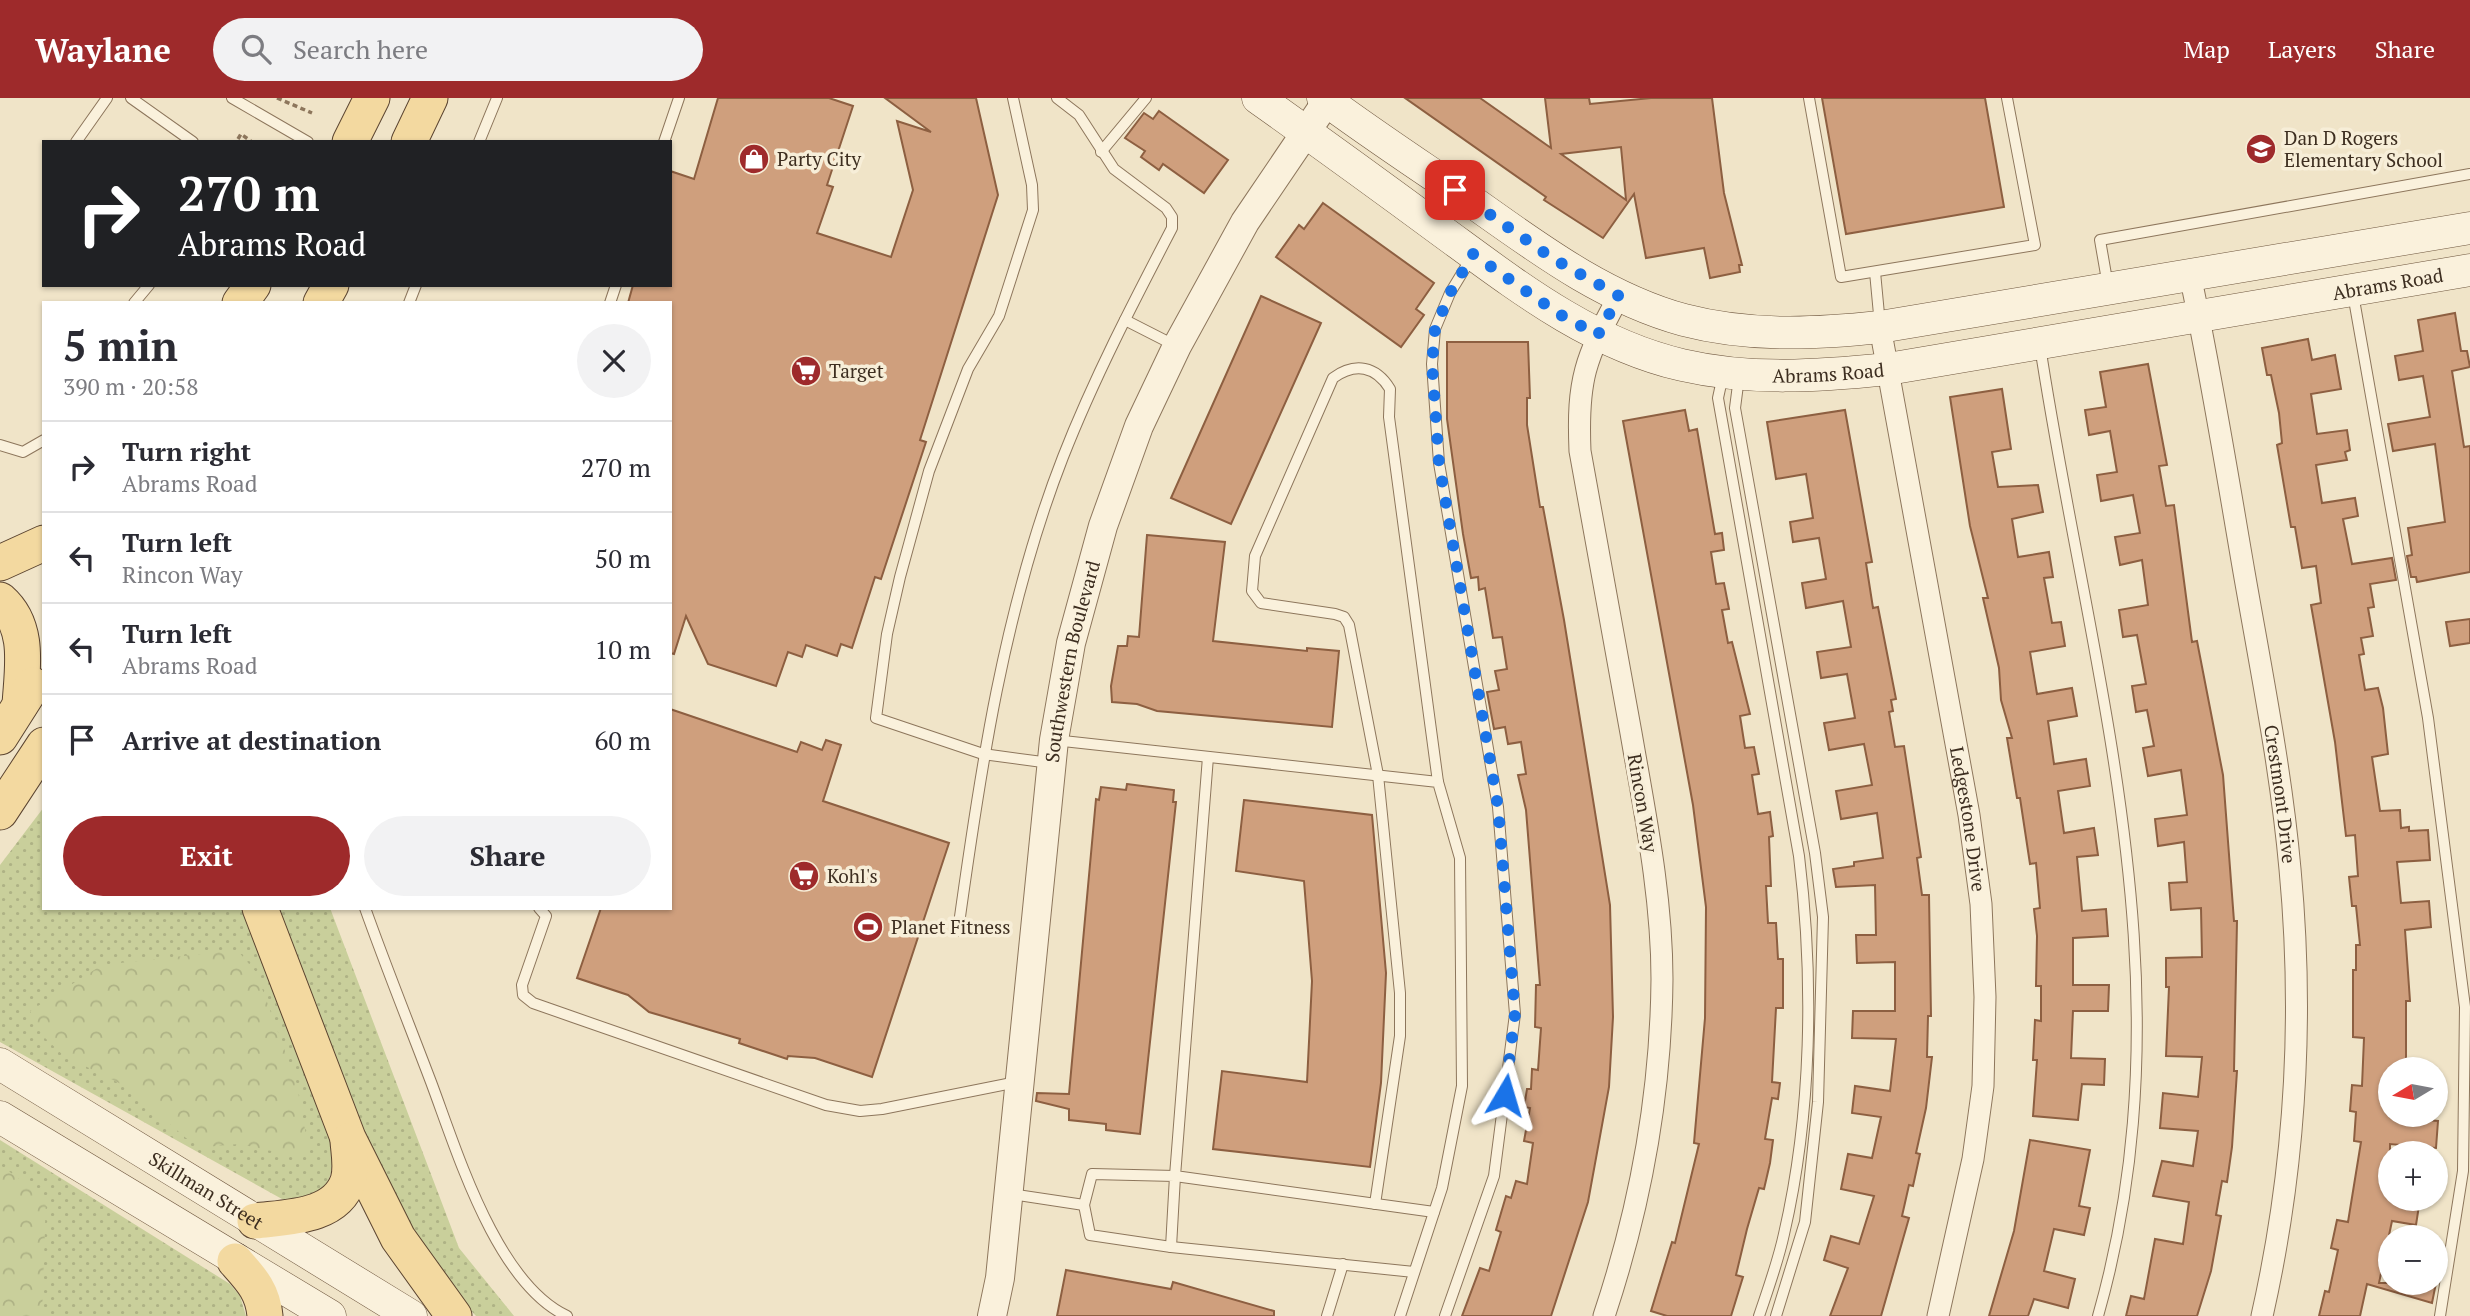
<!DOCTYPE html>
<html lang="en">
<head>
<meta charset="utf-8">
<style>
  body { margin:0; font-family:"PT Serif",serif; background:#f2f2f3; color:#2b2b33; height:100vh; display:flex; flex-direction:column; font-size:26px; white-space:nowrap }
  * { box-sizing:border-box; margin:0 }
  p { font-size:23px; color:#7c7c81 }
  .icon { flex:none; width:38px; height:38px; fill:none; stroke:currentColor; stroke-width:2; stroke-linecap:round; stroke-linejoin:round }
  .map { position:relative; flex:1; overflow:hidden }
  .drawer { position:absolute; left:42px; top:203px; width:630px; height:609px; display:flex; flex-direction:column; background:#fff; border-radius:0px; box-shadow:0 2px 5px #0004 }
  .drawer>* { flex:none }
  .banner { position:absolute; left:42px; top:42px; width:630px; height:147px; border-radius:0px; box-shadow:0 2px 5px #0004; background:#202124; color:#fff; overflow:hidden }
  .needle { width:46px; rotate:260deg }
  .controls { position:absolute; left:2378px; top:959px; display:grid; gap:14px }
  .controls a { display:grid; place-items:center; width:70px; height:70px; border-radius:50%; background:#fff; box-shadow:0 2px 5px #0004; font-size:35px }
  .pin { position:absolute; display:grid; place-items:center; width:60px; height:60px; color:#fff; margin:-30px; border-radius:14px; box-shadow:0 4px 10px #0006 }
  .me { position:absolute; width:77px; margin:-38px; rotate:7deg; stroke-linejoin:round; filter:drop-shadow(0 0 5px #0008) }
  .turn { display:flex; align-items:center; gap:24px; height:147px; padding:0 21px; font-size:32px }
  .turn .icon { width:91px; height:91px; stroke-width:2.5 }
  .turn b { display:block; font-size:49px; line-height:60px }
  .round { display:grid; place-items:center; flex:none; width:74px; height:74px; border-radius:37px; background:#f2f2f3 }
  .summary { display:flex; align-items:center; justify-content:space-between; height:119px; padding:0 21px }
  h1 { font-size:42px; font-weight:600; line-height:52px }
  .action { display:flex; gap:14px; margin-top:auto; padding:14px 21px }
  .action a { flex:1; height:80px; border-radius:42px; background:#9e2a2b; color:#fff; font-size:28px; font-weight:600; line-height:80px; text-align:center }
  .action a+a { background:#f2f2f3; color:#2b2b33 }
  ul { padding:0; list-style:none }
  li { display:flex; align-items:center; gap:21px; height:91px; padding:0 21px; border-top:2px solid #e1e1e2 }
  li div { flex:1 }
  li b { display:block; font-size:26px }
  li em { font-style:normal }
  header { display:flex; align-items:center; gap:42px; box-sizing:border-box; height:98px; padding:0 35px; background:#9e2a2b; color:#fff }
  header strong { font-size:33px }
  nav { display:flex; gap:38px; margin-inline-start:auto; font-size:24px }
  .search { width:490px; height:63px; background:#f2f2f3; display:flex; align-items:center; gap:18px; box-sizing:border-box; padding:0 24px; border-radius:38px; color:#7c7c81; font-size:26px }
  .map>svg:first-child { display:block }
</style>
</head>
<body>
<header>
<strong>Waylane</strong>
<div class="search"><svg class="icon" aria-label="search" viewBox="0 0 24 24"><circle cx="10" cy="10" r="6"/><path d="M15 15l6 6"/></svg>Search here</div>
<nav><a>Map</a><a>Layers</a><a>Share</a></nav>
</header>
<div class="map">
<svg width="2470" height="1218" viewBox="0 0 2470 1218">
  <defs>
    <pattern id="grass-dots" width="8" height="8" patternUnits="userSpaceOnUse" patternTransform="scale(1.75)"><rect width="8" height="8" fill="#c9cf9b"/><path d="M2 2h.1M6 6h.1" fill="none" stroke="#aeb285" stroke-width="1.8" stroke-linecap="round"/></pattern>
    <pattern id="forest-crowns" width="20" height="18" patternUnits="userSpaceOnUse" patternTransform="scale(1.75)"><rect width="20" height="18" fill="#c9cf9b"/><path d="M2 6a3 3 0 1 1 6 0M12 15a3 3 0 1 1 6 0" fill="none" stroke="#aeb285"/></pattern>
  </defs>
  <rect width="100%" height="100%" fill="#f0e4c8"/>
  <g fill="url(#grass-dots)">
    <path d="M44,709V810H245L332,1041C336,1080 327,1105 282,1101L0,944V767Z"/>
    <path d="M270,810H330L459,1150L514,1218H476L409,1147Z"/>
    <path d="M0,1042L230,1186L240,1198L246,1218H0Z"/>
  </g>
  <g fill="url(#forest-crowns)">
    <path d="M237,852L256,874L296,983L309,1053L300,1059L239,1046L205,1049L186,1040L125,988L63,957L45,940L30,913L102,867Z"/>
    <path d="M0,1067L46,1100L42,1218H0Z"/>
  </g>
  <g fill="#cf9f7d" stroke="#8d5f41" stroke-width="2" fill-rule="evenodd">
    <path d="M718,0H829L853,8L827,87L833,89L817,135L891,159L913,92L897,23L931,34L885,0H976L998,97L920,342L926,344L881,481L875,479L852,550L841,546L837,558L806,547L802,559L788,554L776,588L708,566L686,518L674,556L670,555V205H628L633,187H670V73L694,81Z"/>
    <path d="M1405,0H1480L1551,50L1545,0H1589L1590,6L1651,0H1712L1724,95L1742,167H1739L1740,174L1710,180L1704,150L1646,160L1634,96L1603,140L1544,102L1546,99ZM1621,49L1626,102L1561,56Z"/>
    <path d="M1822,0H1985L2004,109L1846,136Z"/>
    <path d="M1159,13L1228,62L1204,95L1163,66L1159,72L1141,59L1145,53L1125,40L1144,15L1153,21Z"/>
    <path d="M1323,105L1434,185L1416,211L1424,217L1401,249L1276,159L1299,127L1304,131Z"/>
    <path d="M1261,198L1321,225L1231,426L1171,400Z"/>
    <path d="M2455,215L2461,253H2467L2470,269L2452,273L2464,349L2470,348V474L2417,484L2416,479H2411L2407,458L2412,457L2408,430L2445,424L2435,346L2393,353L2388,326L2430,319L2423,278L2399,282L2395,258L2423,253L2418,222Z"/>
    <path d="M2308,241L2312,262L2335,257L2341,291L2311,296L2317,336L2347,332L2350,352L2345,354L2347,362L2316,367L2322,405L2355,400L2358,418L2343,421L2352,466L2392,460L2396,482L2370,486L2374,509L2368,510L2373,538L2361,540L2364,556L2359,557L2365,592L2378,590L2383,610L2388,656L2372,659L2380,713L2400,712L2401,730L2409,729V733L2428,732L2430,762L2397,764L2401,805L2429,803L2431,829L2405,832L2410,903H2406V971H2390V1019L2438,1023L2436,1050L2390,1046V1101H2420L2416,1127L2392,1123L2379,1185H2436L2432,1205L2367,1186L2360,1218H2319L2325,1193L2329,1194L2338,1152L2331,1150L2337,1122L2348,1124L2361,1044L2354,1043L2356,1014L2350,1013L2352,987L2362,988L2364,940L2353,939V872H2356V847H2360L2356,808H2352L2349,779L2358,778L2355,737L2346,738L2335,644L2311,507L2321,505L2316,468L2302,470L2295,429H2291L2277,347L2282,345L2279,315L2271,277H2267L2262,250Z"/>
    <path d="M1447,244H1528L1530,300H1527V327L1540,409H1543L1564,522L1610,807L1613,919L1609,989L1588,1104L1551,1218H1462L1480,1170L1489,1173L1501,1134L1496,1132L1506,1098L1511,1100L1516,1083L1527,1086L1533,1045L1524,1043L1530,1010L1524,1009L1527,991H1531L1532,971L1538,972L1541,930L1535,929L1536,887H1540L1526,712L1518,677L1526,676L1521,644L1508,646L1505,629L1494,631L1487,594L1499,592L1495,573L1507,571L1502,539L1493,540L1485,490L1479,492L1478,479L1471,480L1463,436L1447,321Z"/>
    <path d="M2148,266L2167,367L2159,368L2166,408L2174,407L2192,544L2197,543L2223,677L2234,823H2237L2234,973H2237L2232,1049L2227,1084L2222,1083L2216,1117L2221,1118L2211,1173L2197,1218H2126L2131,1198L2144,1201L2155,1141L2183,1146L2189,1104L2153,1098L2162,1063L2193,1068L2198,1033L2160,1030L2163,995L2198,999L2202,959L2166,958L2169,889H2166V860L2202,859L2201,810L2171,812L2169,785L2187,784L2184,744L2158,748L2155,721L2187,717L2181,672L2148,678L2143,650L2154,648L2147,612L2136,614L2132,588L2146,586L2137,537L2123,539L2119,512L2148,507L2142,462L2120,467L2115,439L2140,435L2133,397L2101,403L2097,377L2117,374L2110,333L2089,337L2085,312L2106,309L2100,274Z"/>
    <path d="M2002,291L2011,351L1992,354L1998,389L2038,387L2043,414L2012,421L2018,459L2049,454L2053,479L2044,480L2052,525L2061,524L2065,548L2030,554L2037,596L2072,590L2077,618L2048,623L2054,666L2086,661L2090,688L2058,693L2064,735L2094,730L2098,757L2077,759L2082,813L2106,811L2108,838L2073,840V887H2109L2108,913H2073L2071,960L2105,961L2104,987L2082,986L2078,1022L2033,1018L2037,962H2033L2035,922L2041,923V888H2036L2037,838L2034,811L2040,810L2036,765L2030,766L2020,700H2017L2007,640H2012L2001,602L1999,570L1983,500H1988L1970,428L1950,299Z"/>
    <path d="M1685,312L1689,333L1697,331L1715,436L1722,435L1724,452L1711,454L1716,486L1724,485L1729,511L1722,512L1728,545L1732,544L1750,616L1740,618L1745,650L1754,649L1759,676L1752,677L1758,716L1770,714L1773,738L1769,739L1771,788H1766L1768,825H1776L1778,861H1783V910H1776L1772,984L1780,985L1778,1001L1772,1000L1765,1041L1773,1042L1770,1065L1764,1091L1759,1090L1747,1131L1736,1177L1743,1179L1731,1218H1667L1651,1213L1672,1144L1675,1145L1699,1046L1694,1045L1705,920L1706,809L1693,707L1623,323Z"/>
    <path d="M1845,312L1872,464L1866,465L1873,510L1878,509L1896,601L1891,602L1893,613L1889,614L1895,649L1904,648L1921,759L1917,760L1922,797H1929L1931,918H1928L1927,959H1932L1926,1010L1916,1055L1920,1056L1913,1088L1909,1087L1902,1118L1909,1120L1881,1218H1830L1848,1170L1824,1162L1831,1138L1859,1146L1874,1098L1841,1091L1848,1056L1872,1060L1881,1019L1852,1015L1855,988L1890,993L1896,941L1852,940L1853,913H1895V864L1857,865L1856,837H1876L1875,787L1836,789L1833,771L1854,768V764L1883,760L1877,715L1841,721L1836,693L1872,687L1864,646L1829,652L1824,625L1855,620L1847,576L1821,580L1817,554L1851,549L1843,503L1806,510L1802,485L1826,481L1819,440L1793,444L1790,424L1813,420L1806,376L1776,381L1767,324Z"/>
    <path d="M1147,437L1225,444L1213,543L1307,553V550L1339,553L1332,629L1157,613L1137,606L1112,604L1111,588L1118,548H1127L1128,538L1139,539Z"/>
    <path d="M2470,521V545L2450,548L2446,524Z"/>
    <path d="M670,611L797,654L801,644L822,652L826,642L841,647L823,703L949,745L872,979L815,960L788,958L787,961L739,945L740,941L649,914L628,897L577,880L601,810H670Z"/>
    <path d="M1127,686L1174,692L1173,704H1176L1140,1036L1106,1032V1026L1069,1022V1011L1036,1003L1037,995L1069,996L1096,701L1099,702L1101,689L1126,692Z"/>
    <path d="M1244,702L1372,717L1386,875L1381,985L1370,1069L1213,1051L1222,973L1307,984L1312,883L1304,783L1236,773Z"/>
    <path d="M2030,1042L2090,1052L2079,1108L2090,1110L2084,1137L2054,1131L2044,1173L2075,1181L2068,1210L2034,1201L2028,1218H1989L2014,1133Z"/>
    <path d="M1066,1172L1171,1191L1173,1184L1274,1213V1218H1057Z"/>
  </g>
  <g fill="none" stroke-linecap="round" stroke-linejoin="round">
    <g stroke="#8d765c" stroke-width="12">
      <g id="service">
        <path d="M131,0L193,44"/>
        <path d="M232,0L308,44"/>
        <path d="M1013,0L1032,87L1033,112L999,218L968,271L929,373L900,479L887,536L876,620L983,656L1050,665"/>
        <path d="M1809,0L1841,179L2035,147L2007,0"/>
        <path d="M76,44L107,0"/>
        <path d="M479,44L497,0"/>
        <path d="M664,44L679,0"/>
        <path d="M1101,54L1146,0"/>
        <path d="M1875,174L1880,227"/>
        <path d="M2108,188L2100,142L2470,76"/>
        <path d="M2353,196L2428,620L2465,909L2463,1073L2440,1218"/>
        <path d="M134,205L149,187"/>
        <path d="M409,205L416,187"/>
        <path d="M610,205L616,187"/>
        <path d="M1125,222L1176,248"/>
        <path d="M2040,248C2090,577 2193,884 2098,1218"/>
        <path d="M1723,277L1718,300L1799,758C1814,881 1812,1015 1784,1136C1778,1164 1768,1191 1759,1218"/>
        <path d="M1739,279L1735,310L1815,755L1823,819L1818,1004L1805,1124L1776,1218"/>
        <path d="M0,347L23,354L44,342"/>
        <path d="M1054,642L1438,684L1460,760L1462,988L1442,1090L1400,1218"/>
        <path d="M1208,659L1175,1078L1434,1114"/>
        <path d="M365,810C386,869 409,926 431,984C457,1053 496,1185 567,1218"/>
        <path d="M539,810L546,818L522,887L523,897L533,905L573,919L826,1007L860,1013L882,1011L1017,984"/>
        <path d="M958,833C980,674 1004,510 1063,359C1094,280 1133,205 1172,130V119L1166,110L1114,71L1079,17L1057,0"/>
        <path d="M1092,1076L1175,1078L1171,1149L1090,1137L1084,1107Z"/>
        <path d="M1011,1096L1084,1107"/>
        <path d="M1375,1106L1400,938V895L1378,677L1349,527L1344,519L1335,516L1261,505L1252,493L1255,458L1333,280C1355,264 1376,268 1390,291L1389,319L1438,684"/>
        <path d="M1171,1149L1414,1174"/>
        <path d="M1327,1218L1343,1166"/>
        <path d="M1445,1218L1494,1078L1515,916L1498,709L1439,365L1432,266L1435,231L1450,195L1473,157"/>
      </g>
    </g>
    <g stroke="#8d765c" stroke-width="23">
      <g id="minor">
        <path id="s1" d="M2190,177C2211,275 2227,375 2244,474C2261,572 2281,671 2290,771C2304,920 2295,1072 2262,1218"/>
        <path id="s2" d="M1880,229L1969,717L1981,806L1985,899L1983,988L1973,1061L1938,1218"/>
        <path d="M1604,1218C1640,1110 1661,995 1662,881C1662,798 1645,716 1631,635C1614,541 1597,447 1580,353C1577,281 1585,261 1619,198"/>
      </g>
    </g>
    <g stroke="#8d765c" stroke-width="30">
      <g id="tertiary">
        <path id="s3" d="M992,1218L1000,1180L1054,642L1071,545L1103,428L1139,328L1177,248L1245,124L1329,0"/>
      </g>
    </g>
    <g stroke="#6f573f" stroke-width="33">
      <g id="secondary">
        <path id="s4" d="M1258,0C1320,44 1382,89 1443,134C1517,188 1591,246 1682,267C1751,283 1819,278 1888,271L2470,172"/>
        <path d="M1323,0C1370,35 1419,67 1467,100C1535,148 1603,200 1684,222C1749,239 1815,236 1880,229L2470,130"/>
        <path id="s5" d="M0,966L411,1218"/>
        <path d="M0,1019L330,1218"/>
      </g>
    </g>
    <g stroke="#5b4430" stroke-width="37">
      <g id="primary">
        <path d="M350,44L372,0"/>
        <path d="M409,44L430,0"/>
        <path d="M240,205L253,187"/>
        <path d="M321,205L331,187"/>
        <path d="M0,465L44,445"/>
        <path d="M0,502C31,529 22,571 20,607"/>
        <path d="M0,639L33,587"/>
        <path d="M0,714L44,647"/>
        <path d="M260,810L348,1040L398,1140L454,1218"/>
        <path d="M255,1123C286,1119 336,1120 348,1083C352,1070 349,1056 348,1043"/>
        <path d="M235,1163C251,1181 263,1193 265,1218"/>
      </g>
    </g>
    <g stroke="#8d765c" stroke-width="3.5" stroke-dasharray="5 3.5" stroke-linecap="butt">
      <path d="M277,0L312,15"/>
      <path d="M238,41L241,36L252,44"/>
    </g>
    <use href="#service" stroke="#faf1dc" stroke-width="10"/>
    <use href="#minor" stroke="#faf1dc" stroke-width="21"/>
    <use href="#tertiary" stroke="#faf1dc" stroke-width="28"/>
    <use href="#secondary" stroke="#faf1dc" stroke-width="32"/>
    <use href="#primary" stroke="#f3d9a0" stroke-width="35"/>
  </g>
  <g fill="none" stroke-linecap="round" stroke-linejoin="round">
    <path stroke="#1a73e8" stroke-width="12" stroke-dasharray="0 21.6" d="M1455,92L1552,160L1619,198L1598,237L1559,216L1473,156L1450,195L1435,231L1432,266L1439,365L1498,709L1515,916L1505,997"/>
  </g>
  <defs>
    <g id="school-disc" transform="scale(1.575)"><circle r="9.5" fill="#9e2a2b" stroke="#f7eed8"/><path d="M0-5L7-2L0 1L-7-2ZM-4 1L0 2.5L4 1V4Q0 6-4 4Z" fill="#fff"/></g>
    <g id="shop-disc" transform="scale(1.575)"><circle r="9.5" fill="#9e2a2b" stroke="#f7eed8"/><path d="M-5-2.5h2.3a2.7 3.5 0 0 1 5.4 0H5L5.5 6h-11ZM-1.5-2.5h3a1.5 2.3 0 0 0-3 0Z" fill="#fff"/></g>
    <g id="supermarket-disc" transform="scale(1.575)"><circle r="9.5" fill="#9e2a2b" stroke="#f7eed8"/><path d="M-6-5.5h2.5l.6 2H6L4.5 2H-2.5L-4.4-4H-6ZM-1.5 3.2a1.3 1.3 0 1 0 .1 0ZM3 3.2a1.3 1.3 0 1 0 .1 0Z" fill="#fff"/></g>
    <g id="stadium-disc" transform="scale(1.575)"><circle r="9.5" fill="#9e2a2b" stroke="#f7eed8"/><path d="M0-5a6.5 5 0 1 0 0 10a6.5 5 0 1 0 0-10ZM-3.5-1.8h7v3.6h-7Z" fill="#fff"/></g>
  </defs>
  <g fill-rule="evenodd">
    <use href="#school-disc" x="2261" y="51"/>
    <use href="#shop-disc" x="754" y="61"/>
    <use href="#supermarket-disc" x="806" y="273"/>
    <use href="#supermarket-disc" x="804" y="778"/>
    <use href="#stadium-disc" x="868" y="829"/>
  </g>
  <g text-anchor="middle" stroke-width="7" stroke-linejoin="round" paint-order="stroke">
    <g font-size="19" fill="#3d2e20" stroke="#f7eed8" text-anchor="start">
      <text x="2284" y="47">Dan D Rogers<tspan x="2284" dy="22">Elementary School</tspan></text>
      <text x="777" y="68">Party City</text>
      <text x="829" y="280">Target</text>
      <text x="827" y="785">Kohl's</text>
      <text x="891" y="836">Planet Fitness</text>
    </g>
    <g font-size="19" fill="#3d2e20" stroke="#f7eed8">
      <text dy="7" stroke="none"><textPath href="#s4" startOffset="1218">Abrams Road</textPath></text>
      <text dy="7" stroke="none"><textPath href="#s4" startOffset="651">Abrams Road</textPath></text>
      <text dy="7" stroke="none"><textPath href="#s3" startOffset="660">Southwestern Boulevard</textPath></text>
      <text dy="7" stroke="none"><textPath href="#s1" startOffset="527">Crestmont Drive</textPath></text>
      <text transform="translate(1643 705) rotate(80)" y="7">Rincon Way</text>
      <text dy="7" stroke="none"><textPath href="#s2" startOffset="500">Ledgestone Drive</textPath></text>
      <text dy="7" stroke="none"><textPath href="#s5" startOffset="242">Skillman Street</textPath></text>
    </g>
  </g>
</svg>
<div class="controls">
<a><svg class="needle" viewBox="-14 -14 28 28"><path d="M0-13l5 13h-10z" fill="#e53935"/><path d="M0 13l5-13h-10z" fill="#7c7c81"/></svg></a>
<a>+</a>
<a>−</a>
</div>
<div class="pin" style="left:1455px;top:92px;background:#d93025"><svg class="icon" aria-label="arrive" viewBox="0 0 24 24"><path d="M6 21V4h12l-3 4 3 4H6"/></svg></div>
<svg class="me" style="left:1505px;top:997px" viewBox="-20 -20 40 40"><path d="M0-17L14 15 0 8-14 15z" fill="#1a73e8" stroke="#fff" stroke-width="4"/></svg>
<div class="banner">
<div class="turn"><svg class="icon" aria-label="right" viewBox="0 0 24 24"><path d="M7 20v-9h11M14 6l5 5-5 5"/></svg><div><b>270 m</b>Abrams Road</div></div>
</div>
<section class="drawer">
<div class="summary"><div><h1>5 min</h1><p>390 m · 20:58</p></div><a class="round"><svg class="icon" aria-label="close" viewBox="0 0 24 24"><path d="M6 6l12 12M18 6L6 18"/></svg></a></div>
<ul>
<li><svg class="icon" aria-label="right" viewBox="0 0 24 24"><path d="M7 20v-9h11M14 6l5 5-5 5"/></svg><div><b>Turn right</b><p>Abrams Road</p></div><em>270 m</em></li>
<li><svg class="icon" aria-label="left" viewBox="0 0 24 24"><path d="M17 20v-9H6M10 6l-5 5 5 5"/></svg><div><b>Turn left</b><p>Rincon Way</p></div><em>50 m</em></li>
<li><svg class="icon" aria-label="left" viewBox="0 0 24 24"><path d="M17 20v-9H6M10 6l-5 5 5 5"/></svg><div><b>Turn left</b><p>Abrams Road</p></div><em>10 m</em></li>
<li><svg class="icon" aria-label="arrive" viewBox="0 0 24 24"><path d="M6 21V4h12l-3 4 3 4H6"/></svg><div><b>Arrive at destination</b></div><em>60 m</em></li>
</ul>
<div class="action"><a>Exit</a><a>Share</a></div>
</section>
</div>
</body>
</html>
